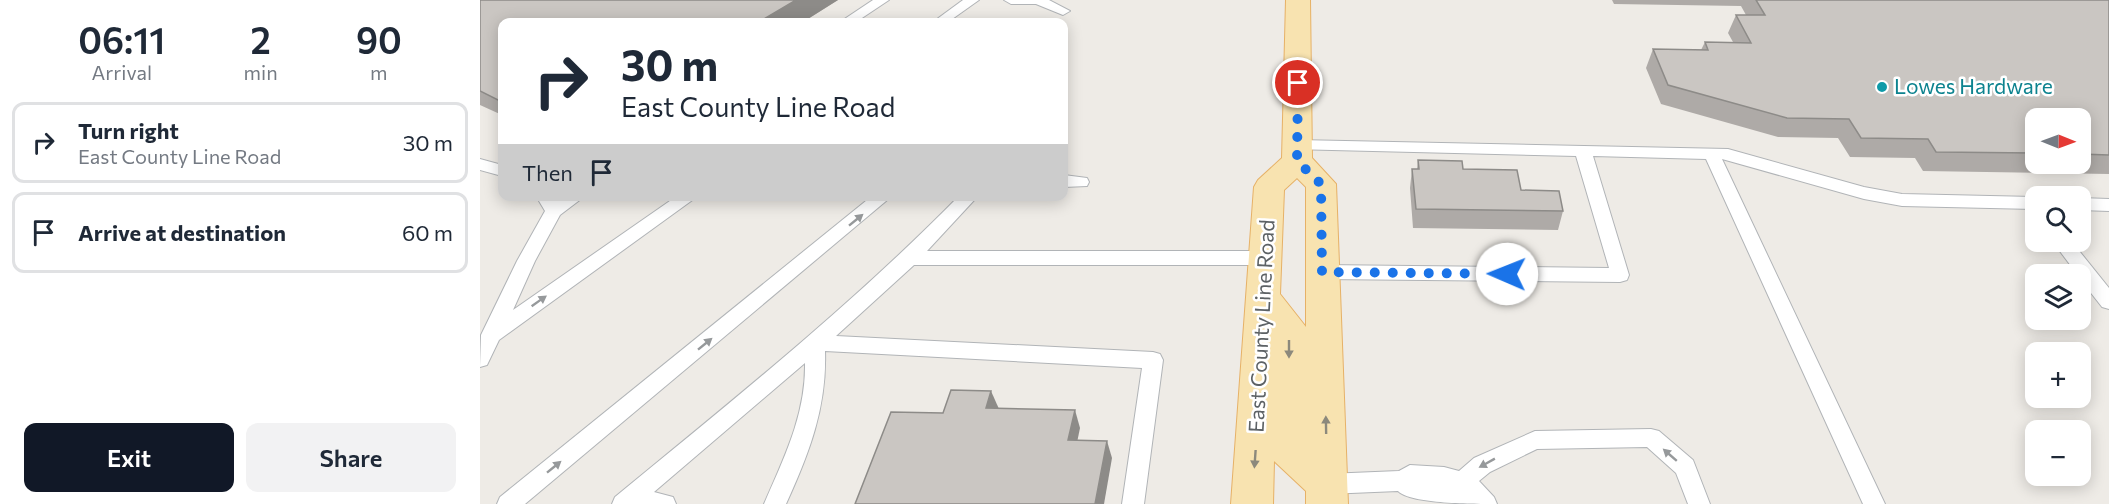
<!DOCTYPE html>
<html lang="en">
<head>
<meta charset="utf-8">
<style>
  body { margin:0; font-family:Commissioner,sans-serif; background:#f2f2f3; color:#1f2937; height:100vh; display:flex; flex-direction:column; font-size:22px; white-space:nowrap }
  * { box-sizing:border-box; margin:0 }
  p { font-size:20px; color:#747a83 }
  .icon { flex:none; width:33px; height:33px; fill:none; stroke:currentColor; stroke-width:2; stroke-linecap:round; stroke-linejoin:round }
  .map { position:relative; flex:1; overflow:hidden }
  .sheet { display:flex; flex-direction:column; background:#fff; width:480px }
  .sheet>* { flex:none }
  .banner { position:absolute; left:18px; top:18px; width:570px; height:183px; border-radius:12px; box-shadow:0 3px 15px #0003; background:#fff; color:#1f2937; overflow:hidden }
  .needle { width:39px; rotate:91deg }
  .fabs { position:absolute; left:1545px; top:108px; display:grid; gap:12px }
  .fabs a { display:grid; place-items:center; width:66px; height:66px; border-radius:12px; background:#fff; box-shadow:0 3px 15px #0003; font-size:30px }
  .pin { position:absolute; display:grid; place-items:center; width:51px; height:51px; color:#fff; margin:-26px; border:3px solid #fff; border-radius:50%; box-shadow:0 2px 6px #0007 }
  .me { position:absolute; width:66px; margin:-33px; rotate:271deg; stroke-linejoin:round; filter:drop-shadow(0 0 4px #0008) }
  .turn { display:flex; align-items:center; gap:21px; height:126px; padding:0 24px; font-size:27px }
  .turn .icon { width:78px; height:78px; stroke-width:2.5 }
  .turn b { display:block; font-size:42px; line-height:51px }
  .then { display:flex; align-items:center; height:57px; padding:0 24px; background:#0003; gap:12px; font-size:22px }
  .eta { display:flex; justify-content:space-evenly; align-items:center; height:102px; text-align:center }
  .eta b { font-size:36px; font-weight:600; line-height:42px }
  .primary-button { display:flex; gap:12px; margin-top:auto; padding:12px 24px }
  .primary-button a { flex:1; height:69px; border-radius:12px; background:#111827; color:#fff; font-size:24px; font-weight:600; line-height:69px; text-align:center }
  .primary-button a+a { background:#f2f2f3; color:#1f2937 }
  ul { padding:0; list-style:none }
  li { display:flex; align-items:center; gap:18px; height:81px; margin:0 12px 9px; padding:0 12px; border:3px solid #e0e1e3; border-radius:12px }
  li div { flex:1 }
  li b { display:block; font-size:22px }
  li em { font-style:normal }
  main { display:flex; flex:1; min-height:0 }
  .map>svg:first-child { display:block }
</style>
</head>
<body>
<main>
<section class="sheet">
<div class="eta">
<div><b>06:11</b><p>Arrival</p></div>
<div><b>2</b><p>min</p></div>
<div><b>90</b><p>m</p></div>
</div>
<ul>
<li><svg class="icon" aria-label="right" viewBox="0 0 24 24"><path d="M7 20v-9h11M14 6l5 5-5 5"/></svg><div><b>Turn right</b><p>East County Line Road</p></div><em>30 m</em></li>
<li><svg class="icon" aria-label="arrive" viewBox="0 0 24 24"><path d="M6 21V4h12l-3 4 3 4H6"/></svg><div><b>Arrive at destination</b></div><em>60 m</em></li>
</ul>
<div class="primary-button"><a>Exit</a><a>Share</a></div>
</section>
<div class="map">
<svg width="1629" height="504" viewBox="0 0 1629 504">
  <rect width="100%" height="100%" fill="#eeebe6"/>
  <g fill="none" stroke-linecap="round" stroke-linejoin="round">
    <g stroke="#b1b4b7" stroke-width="2">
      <g id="service">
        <path d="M393,0H409L376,22H360Z"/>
        <path d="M483,0H499L468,22H453Z"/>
        <path d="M524,0H569L590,11L583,15L556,4H531Z"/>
        <path d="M817,140L1248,149L1384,187L1422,194L1556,197V209L1422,206L1384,199L1242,159L1405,504H1383L1226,159L1113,156L1149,275L1147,280L1140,282L842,279L836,277L833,272L836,267L842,265L1129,268L1096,156L811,149L809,145L811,141Z"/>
        <path d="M0,159L22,165V176L0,170Z"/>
        <path d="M584,175L607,178L609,182L607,186L584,187Z"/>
        <path d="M56,196H73L76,201L84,196H105L80,215L55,261L33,310L197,196H218L19,340L7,365L0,367L1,335L37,261L65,211Z"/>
        <path d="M392,196H412L45,504H17L20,497Z"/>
        <path d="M479,196H498L447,251H786L792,253L795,258L792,263L786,265H434L356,336L673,352L680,354L683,360L664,504H642L662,368L345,351C347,407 329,454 306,504H284C304,458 326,414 325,363L174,492L193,497L196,504H132L135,497C253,400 372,305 479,196Z"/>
        <path d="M1600,198L1629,199V211L1600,210Z"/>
        <path d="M1573,242H1592L1629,288V309L1622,307L1600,279V274H1597Z"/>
        <path d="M1171,429L1179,431L1213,460L1230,504H1208L1196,473L1167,447L1057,449L1010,472L999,481L1014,497L1017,504C996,504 930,504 918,491L847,494L839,491L836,484L839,477L847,474L919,471L930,465L964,467L979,471L994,458L1055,431Z"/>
      </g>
    </g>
    <g stroke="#e6b167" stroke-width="2">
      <path id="primary" d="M806,0H830L832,158L856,184L868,504H826V491L794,461L793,504H751L774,187L778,180L802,158ZM817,178L826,187V327L800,294L804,190Z"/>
    </g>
    <use href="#service" fill="#fff" fill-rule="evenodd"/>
    <use href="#primary" fill="#f8e3b0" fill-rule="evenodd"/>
  </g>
  <g fill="#aeaaa7" fill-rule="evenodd">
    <path d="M0,0H358L323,22H22V115L0,105Z"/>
    <path d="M1132,0H1629V174L1443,171L1435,158L1370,157L1358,138L1298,137L1181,104L1166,68L1173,49L1221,50L1225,42H1253L1248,33L1256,15H1266L1261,6L1134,4ZM1556,118H1600V164H1556Z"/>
    <path d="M938,160L983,169L1041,190L1083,211L1078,230L933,228L930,188L932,169H937Z"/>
  </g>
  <g fill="#8d8b88">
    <path d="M316,0H358L323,22H279Z"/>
    <path d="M511,391L519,409L506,408Z"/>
    <path d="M595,410L600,428L594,457L588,440Z"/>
    <path d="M627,441L632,458L624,504H615Z"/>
  </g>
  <g fill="#cac6c2" stroke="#8d8b88" stroke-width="1.5">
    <path d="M0,0H316L279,22H22V102L0,91Z"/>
    <path d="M1276,0H1629V155L1600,154V118H1556V153L1456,152L1448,139L1381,138L1369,119L1307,118L1188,85L1173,49L1228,50L1225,42L1271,43L1256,15H1285Z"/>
    <path d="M938,160L982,161L983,169L1037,170L1041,190L1079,191L1083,211L936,209L932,169H939Z"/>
    <path d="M471,390L511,391L506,408L595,410L588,440L627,441L615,504H375L411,412L463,413Z"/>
  </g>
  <defs><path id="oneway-solid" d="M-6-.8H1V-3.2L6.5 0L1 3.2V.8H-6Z" transform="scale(1.5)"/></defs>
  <g fill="#96999b">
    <use href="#oneway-solid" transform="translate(376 220) rotate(-39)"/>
    <use href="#oneway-solid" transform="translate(59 301) rotate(-35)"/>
    <use href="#oneway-solid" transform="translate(225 344) rotate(-39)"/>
    <use href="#oneway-solid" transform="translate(1190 455) rotate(-139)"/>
    <use href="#oneway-solid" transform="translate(1007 463) rotate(151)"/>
    <use href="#oneway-solid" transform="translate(74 467) rotate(-39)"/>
  </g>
  <g fill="#8c897c">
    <use href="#oneway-solid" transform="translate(809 349) rotate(90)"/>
    <use href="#oneway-solid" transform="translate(846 425) rotate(-91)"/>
    <use href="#oneway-solid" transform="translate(775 459) rotate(94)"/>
  </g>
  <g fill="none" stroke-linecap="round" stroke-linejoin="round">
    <path stroke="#1a73e8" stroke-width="10" stroke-dasharray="0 18" d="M818,83L817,161L841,184L842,272L1027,274"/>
  </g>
  <circle fill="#0f9aa8" stroke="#fff" stroke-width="2" cx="1402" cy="87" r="6"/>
  <g text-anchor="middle" stroke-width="5" stroke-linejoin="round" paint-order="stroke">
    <g font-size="21" fill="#0d838f" stroke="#fff" text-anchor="start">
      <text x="1414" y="94">Lowes Hardware</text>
    </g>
    <g font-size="21" fill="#5d6265" stroke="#fff">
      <text transform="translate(782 326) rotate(-87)" y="7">East County Line Road</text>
    </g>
  </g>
</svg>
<div class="fabs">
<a><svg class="needle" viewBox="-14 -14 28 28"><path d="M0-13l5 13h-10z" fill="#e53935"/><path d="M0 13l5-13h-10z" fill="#747a83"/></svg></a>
<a><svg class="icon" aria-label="search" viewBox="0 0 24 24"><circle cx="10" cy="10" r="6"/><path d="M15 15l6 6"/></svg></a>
<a><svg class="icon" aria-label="layers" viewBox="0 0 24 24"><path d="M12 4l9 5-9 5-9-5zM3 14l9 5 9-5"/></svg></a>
<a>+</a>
<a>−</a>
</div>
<div class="pin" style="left:818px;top:83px;background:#d93025"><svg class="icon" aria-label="arrive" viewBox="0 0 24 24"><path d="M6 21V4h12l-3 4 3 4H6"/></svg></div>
<svg class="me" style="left:1027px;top:274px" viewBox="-20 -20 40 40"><circle r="19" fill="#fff"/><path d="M0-13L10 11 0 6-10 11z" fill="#1a73e8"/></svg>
<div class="banner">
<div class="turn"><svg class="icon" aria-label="right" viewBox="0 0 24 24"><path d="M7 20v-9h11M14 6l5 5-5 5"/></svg><div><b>30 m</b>East County Line Road</div></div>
<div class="then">Then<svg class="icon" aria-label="arrive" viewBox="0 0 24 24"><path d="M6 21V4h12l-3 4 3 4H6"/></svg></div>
</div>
</div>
</main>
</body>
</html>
